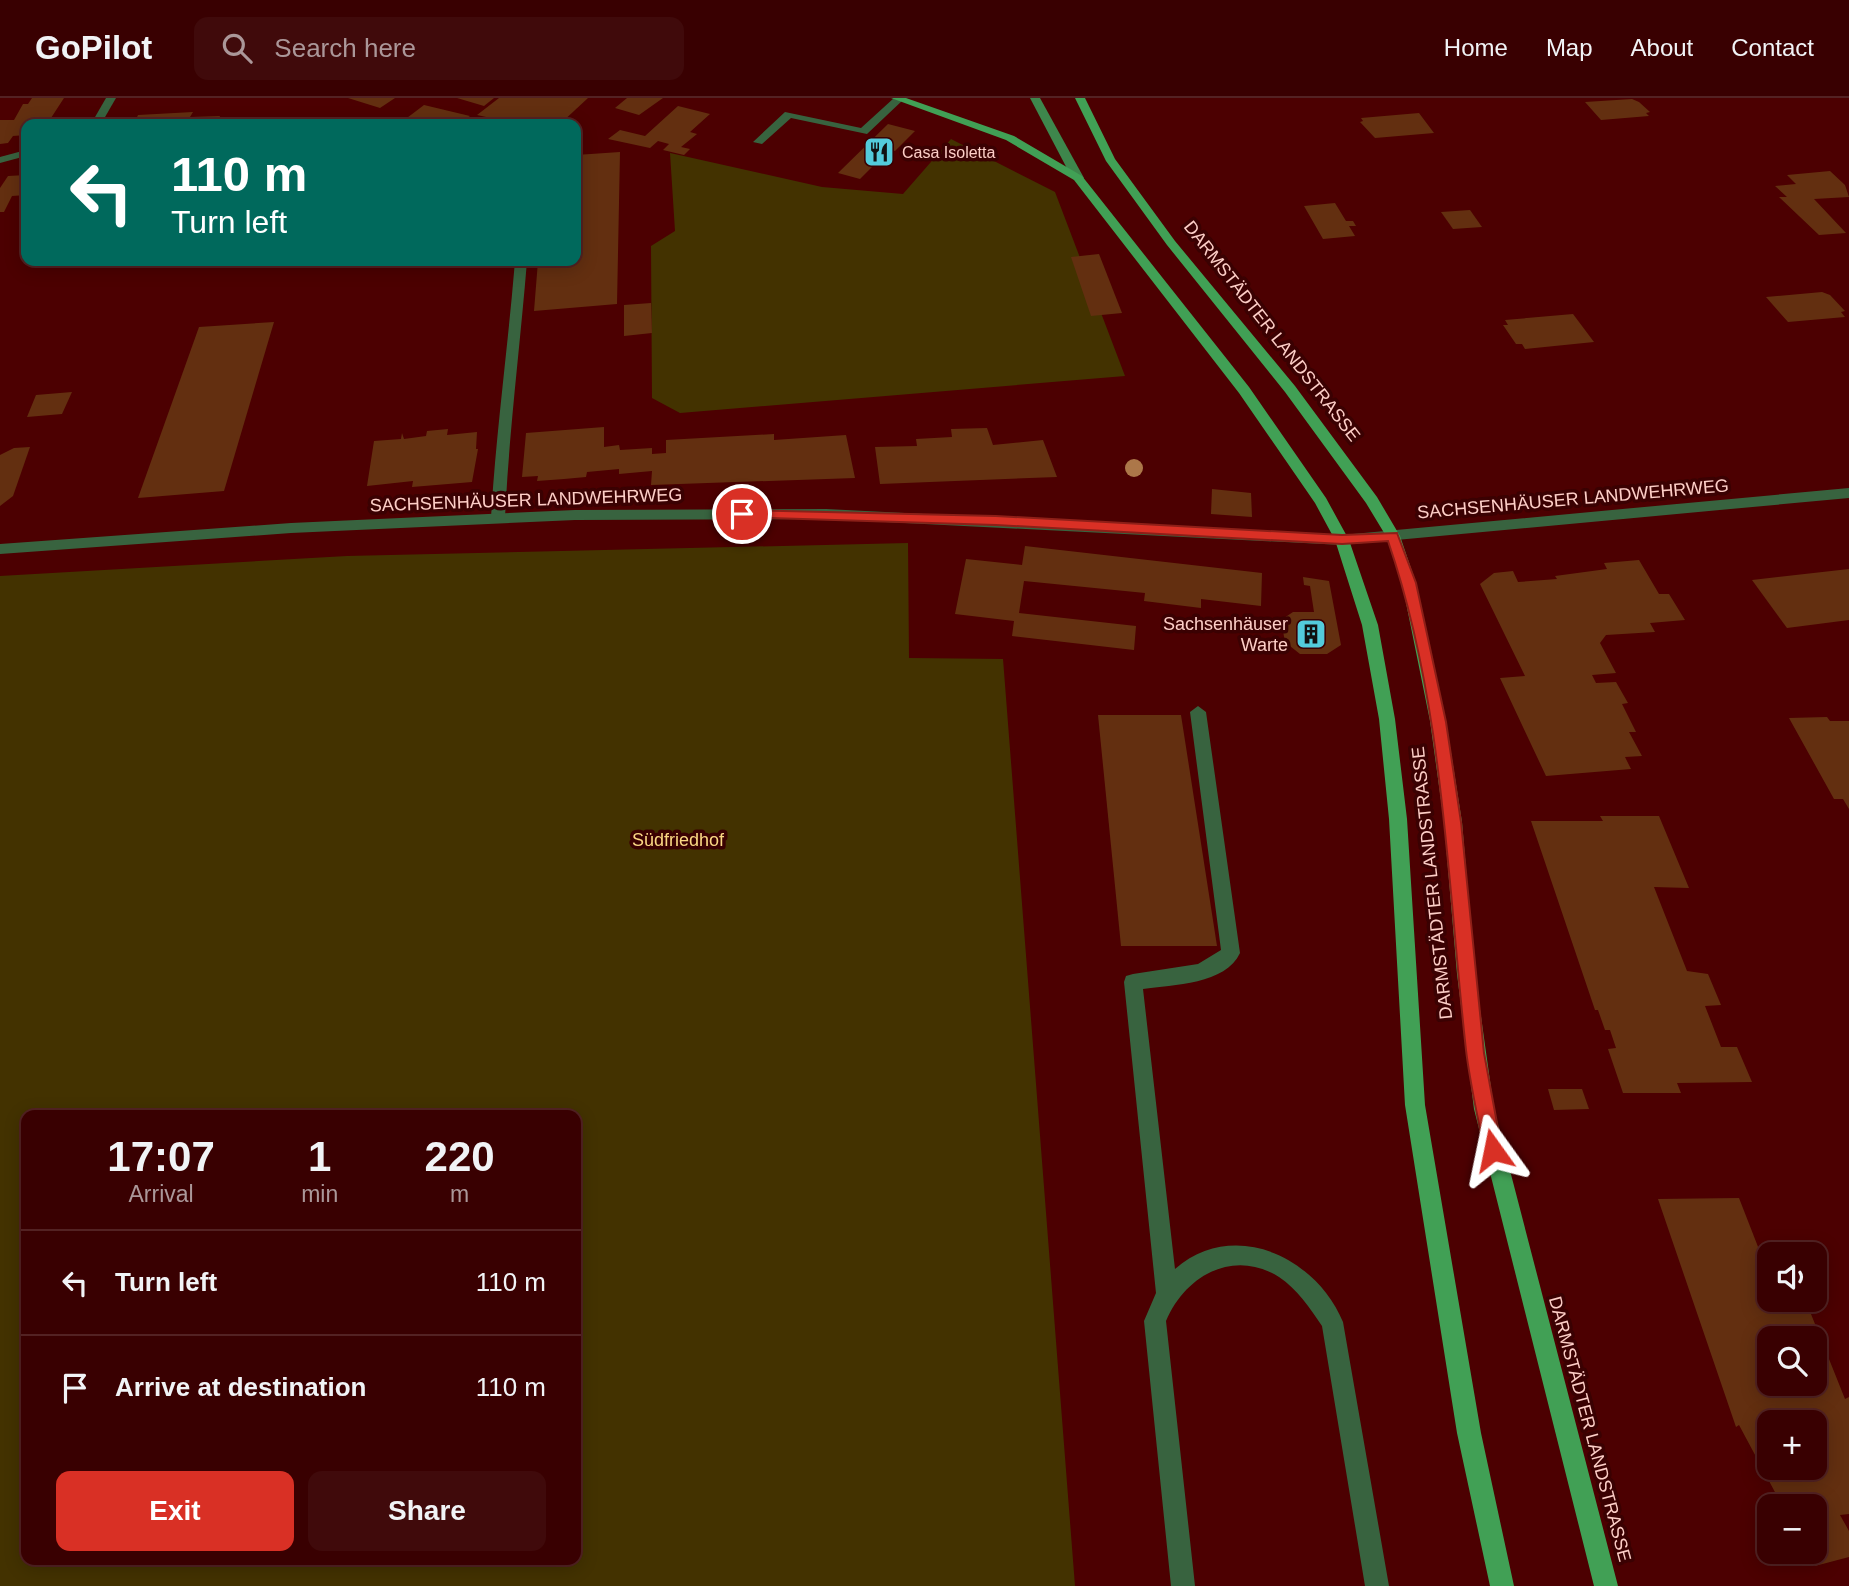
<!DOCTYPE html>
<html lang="en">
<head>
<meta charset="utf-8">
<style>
  body { margin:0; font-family:Helvetica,sans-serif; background:#400a0b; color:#f1f3f6; height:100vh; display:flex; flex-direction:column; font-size:26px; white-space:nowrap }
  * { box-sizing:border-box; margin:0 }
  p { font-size:23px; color:#ab9799 }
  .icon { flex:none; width:38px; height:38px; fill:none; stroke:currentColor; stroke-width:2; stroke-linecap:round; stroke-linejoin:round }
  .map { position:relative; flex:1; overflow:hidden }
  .drawer { position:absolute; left:21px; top:1012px; width:560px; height:455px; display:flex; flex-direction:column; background:#390001; border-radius:14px; box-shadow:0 4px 18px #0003,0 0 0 2px #532223 }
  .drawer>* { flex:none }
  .top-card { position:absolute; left:21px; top:21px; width:560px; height:147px; border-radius:14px; box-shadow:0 4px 18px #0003,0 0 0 2px #532223; background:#00695c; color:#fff; overflow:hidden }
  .tools { position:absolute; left:1757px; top:1144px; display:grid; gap:14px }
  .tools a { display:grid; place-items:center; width:70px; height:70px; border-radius:14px; background:#390001; box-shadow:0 4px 18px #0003,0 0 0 2px #532223; font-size:35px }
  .pin { position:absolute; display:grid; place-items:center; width:60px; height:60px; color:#fff; margin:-30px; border:4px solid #fff; border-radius:50%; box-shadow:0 2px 7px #0007 }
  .me { position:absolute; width:77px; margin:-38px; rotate:348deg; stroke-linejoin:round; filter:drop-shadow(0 0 5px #0008) }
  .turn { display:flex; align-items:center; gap:24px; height:147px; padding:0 35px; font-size:32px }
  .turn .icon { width:91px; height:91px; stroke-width:2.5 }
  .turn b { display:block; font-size:49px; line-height:60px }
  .eta { display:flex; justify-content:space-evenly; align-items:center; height:119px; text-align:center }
  .eta b { font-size:42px; font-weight:800; line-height:49px }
  .button { display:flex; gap:14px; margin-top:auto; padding:14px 35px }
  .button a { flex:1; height:80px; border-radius:14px; background:#d93025; color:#fff; font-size:28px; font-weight:800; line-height:80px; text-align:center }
  .button a+a { background:#400a0b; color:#f1f3f6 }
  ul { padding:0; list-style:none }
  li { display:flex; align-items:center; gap:21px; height:105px; padding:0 35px; border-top:2px solid #532223 }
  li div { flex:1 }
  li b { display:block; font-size:26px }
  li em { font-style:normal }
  header { display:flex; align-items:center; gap:42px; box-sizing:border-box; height:98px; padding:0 35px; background:#390001; border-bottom:2px solid #532223 }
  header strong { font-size:33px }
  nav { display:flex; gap:38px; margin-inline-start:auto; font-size:24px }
  .search { width:490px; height:63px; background:#400a0b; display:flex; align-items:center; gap:18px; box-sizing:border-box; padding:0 24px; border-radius:14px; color:#ab9799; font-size:26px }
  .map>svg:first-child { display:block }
</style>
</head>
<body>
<header>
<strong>GoPilot</strong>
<div class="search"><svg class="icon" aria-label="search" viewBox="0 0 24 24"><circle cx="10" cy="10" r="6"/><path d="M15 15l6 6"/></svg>Search here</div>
<nav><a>Home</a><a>Map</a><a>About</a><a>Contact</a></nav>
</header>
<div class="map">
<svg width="1849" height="1488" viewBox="0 0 1849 1488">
  <rect width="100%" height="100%" fill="#4c0001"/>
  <g fill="#433200" fill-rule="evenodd">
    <path d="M951,41L1055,94L1125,278L680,315L652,300L651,148L675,133L670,55L822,89L903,96Z"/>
    <path d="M908,445L909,560L1003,561L1075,1488H0V478L347,458ZM26,1017H576V1461H26Z"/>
  </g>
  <g fill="#632f10" fill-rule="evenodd">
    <path d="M32,0H64L51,20L58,19L54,26H26V37L13,38L8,45L0,46V22H14L23,6H28Z"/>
    <path d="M348,0H395L380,10Z"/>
    <path d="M457,0H494L484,8Z"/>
    <path d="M499,0H588L560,26H518L477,17Z"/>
    <path d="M627,0H663L639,17L615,10Z"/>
    <path d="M1632,1L1639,4L1650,14L1646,15L1649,18L1601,22L1585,4Z"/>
    <path d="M424,7L470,18L459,26H399Z"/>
    <path d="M678,8L710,16L690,34L697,36L681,49L690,51L684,57L663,52L669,46L658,43L650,50L608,41L620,32L645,38Z"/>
    <path d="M193,14L190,19L220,18L217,26H134L138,17Z"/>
    <path d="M1419,15L1434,35L1375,40L1360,24L1363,23L1361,20Z"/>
    <path d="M888,26L915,33L895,53L889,52L860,81L838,75Z"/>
    <path d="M620,54L617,206L534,213L538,163H576V57Z"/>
    <path d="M1830,73L1845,87L1849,99L1814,101L1846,135L1819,137L1779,99H1787L1775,88L1796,86L1787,77Z"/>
    <path d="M26,77V97L12,98L4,114H0V90L8,78Z"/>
    <path d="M1335,105L1346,123H1353L1356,128H1349L1355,138L1323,141L1304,108Z"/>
    <path d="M1470,112L1482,129L1453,131L1441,114Z"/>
    <path d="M1099,156L1122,215L1091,218L1071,159Z"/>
    <path d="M1822,194L1830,197L1845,213L1841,214L1845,219L1788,224L1766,199Z"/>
    <path d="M651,205L652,235L624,238V207Z"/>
    <path d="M1573,216L1594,244L1525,251L1522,246H1516L1503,227H1508L1505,222Z"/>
    <path d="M274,224L224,393L138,400L199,229Z"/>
    <path d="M72,294L62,316L27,319L36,297Z"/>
    <path d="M604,329V349L619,347L620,352L652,350V356L666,355V342L774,336V342L846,337L855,380L651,387L652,373L619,376V371L587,374L586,379L564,381L537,383L538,378L522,379L526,335Z"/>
    <path d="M987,330L993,347L1043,342L1057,379L880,386L875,349L917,348L916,341L952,339L951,331Z"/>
    <path d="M448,331L447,337L477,334L476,351H478L472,384L412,389L413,383L367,388L374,343L401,341L402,335L404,341L426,338L427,333Z"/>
    <path d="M30,349L13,398L0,408V357L14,350Z"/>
    <path d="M1212,391L1251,395L1252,419L1211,416Z"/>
    <path d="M1025,448L1262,475L1261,508L1201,501V510L1144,503L1145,495L1024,483L1019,515L1136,528L1134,552L1012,538L1014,523L955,516L966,461L1022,467Z"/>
    <path d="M1639,462L1659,496H1669L1685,522L1650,525L1655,534L1606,537L1600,545L1616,575L1592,577L1596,585L1616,584L1628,605L1622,606L1636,634H1629L1642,658L1625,659L1631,671L1546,678L1500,580L1525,578L1480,486L1494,475L1513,473L1518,484L1557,481L1555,478L1607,471L1604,465Z"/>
    <path d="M1849,471V522L1787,530L1752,482Z"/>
    <path d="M1303,479L1329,483L1341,547L1327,556H1300L1285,544L1281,522L1293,514H1314L1310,488L1304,487Z"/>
    <path d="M1098,617H1181L1217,848H1121Z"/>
    <path d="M1827,619L1830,623H1849V711L1843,701H1834L1789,620Z"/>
    <path d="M1600,718H1659L1689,790L1654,789L1687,873L1708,876L1721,907L1705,908L1721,949H1737L1752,984L1677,985L1681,995H1623L1608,951L1616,950L1610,932H1605L1598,912H1595L1531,723H1603Z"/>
    <path d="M1548,991H1582L1589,1011L1554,1012Z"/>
    <path d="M1739,1100L1769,1177V1202H1786L1790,1211H1809L1845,1301L1849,1299V1416L1840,1417L1849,1433V1459L1815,1468L1808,1454H1815V1409H1783L1739,1327L1736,1329L1658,1101ZM1769,1241H1815V1286H1769ZM1769,1325H1815V1370H1769Z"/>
  </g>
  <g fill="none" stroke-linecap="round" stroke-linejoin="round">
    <g fill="#38633f" fill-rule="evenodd">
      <path d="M894,0L904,1L867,36L791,20L762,46L753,44L785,14L861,30Z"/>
      <path d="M515,163H527C520,249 509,334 505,420L498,425L491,420C496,334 508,249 515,163Z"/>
      <path d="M1198,608L1206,614L1240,855C1226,886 1173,887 1143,891L1175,1171C1234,1120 1316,1159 1343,1224L1389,1488H1365L1322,1228C1310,1210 1297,1191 1279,1179C1233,1150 1185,1178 1166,1223L1195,1488H1171L1144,1223L1156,1195L1124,884L1126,878L1133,876L1198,866L1221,852L1190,614Z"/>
    </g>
    <g fill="#38633f" fill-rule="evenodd">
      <path d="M106,0H116L101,26H91Z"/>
      <path d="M26,52V58L0,65V59Z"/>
      <path d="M1849,390V400L1342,447L826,421L575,422L291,435L0,456V446L291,425L575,412L826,411L1342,437Z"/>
    </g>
    <path fill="#3e864c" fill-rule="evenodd" d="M1030,0H1040L1084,80L1082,82L1072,80Z"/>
    <g fill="#41a055" fill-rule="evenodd">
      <path d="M891,0H906L1014,38L1082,78L1249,289L1326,400L1349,442L1378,527L1395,621L1407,721L1425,1007L1481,1335L1514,1488H1490L1457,1335L1405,1007L1389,721L1379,621L1362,527L1335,442L1315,405L1239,295L1074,82L1006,42Z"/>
      <path d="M1075,0H1085L1115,61L1175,143L1295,288L1377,399L1400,438L1416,485L1446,623L1462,724L1475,876L1494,1011L1618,1488H1594L1474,1011L1457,876L1444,724L1430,623L1402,485L1386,438L1366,405L1285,294L1167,147L1106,63Z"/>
    </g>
  </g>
  <circle fill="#ac7749" cx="1134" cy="370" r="9"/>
  <path fill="#d93025" stroke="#8d1f18" stroke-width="2" d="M742,412L996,418L1342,437L1397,435L1416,485L1446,624L1461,724L1484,955L1502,1052L1500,1058L1493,1061L1487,1058L1484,1052C1478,1019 1470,986 1466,952C1447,782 1444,606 1388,443L1342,446L996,427L738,419L736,416Z"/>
  <defs>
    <g id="restaurant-square" transform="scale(1.575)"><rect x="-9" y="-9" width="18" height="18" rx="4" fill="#53cbdb" stroke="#3a0102"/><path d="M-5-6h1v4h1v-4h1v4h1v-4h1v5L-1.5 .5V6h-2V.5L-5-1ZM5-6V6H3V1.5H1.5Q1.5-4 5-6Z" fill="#111"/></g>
    <g id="building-square" transform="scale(1.575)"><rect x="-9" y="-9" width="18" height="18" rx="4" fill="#53cbdb" stroke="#3a0102"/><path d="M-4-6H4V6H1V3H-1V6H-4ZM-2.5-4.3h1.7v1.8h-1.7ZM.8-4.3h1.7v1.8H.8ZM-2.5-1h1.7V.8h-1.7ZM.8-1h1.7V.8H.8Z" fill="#111"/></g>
  </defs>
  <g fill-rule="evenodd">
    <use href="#restaurant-square" x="879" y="54"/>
    <use href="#building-square" x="1311" y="536"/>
  </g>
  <g text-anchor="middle" stroke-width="7" stroke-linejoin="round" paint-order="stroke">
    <g font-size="16" fill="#fdcec7" stroke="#3a0102" text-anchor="start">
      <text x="902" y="60">Casa Isoletta</text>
    </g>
    <g font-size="18" fill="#fdcec7" stroke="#3a0102">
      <text transform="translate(1272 233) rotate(52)" y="6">DARMSTÄDTER LANDSTRASSE</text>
      <text transform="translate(1573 401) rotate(-5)" y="6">SACHSENHÄUSER LANDWEHRWEG</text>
      <text transform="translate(526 402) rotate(-2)" y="6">SACHSENHÄUSER LANDWEHRWEG</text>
      <text transform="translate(1432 785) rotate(-96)" y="6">DARMSTÄDTER LANDSTRASSE</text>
      <text transform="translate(1590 1331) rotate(75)" y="6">DARMSTÄDTER LANDSTRASSE</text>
    </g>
    <g font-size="18" fill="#fdcec7" stroke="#3a0102" text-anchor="end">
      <text x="1288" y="532">Sachsenhäuser<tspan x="1288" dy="21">Warte</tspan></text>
    </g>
    <g font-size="18" fill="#fad884" stroke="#3a0102">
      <text x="678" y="748">Südfriedhof</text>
    </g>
  </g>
</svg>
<div class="tools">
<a><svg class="icon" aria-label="sound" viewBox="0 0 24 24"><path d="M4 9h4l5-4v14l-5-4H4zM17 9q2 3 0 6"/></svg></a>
<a><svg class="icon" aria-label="search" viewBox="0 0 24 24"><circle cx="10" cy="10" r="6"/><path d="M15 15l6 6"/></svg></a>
<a>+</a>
<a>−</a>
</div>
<div class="pin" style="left:742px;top:416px;background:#d93025"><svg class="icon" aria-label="arrive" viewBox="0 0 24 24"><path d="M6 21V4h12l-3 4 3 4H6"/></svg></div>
<svg class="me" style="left:1493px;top:1052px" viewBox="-20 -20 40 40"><path d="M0-17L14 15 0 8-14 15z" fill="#d93025" stroke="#fff" stroke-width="4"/></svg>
<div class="top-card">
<div class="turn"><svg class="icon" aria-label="left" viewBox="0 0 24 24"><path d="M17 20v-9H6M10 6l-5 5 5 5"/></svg><div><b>110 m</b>Turn left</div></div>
</div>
<section class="drawer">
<div class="eta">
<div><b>17:07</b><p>Arrival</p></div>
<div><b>1</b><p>min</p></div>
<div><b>220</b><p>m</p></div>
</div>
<ul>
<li><svg class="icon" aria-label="left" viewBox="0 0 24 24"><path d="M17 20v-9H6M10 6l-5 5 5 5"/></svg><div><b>Turn left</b></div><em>110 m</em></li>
<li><svg class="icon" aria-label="arrive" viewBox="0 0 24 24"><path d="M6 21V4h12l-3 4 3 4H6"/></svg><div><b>Arrive at destination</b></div><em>110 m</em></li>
</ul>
<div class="button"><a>Exit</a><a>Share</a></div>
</section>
</div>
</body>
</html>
